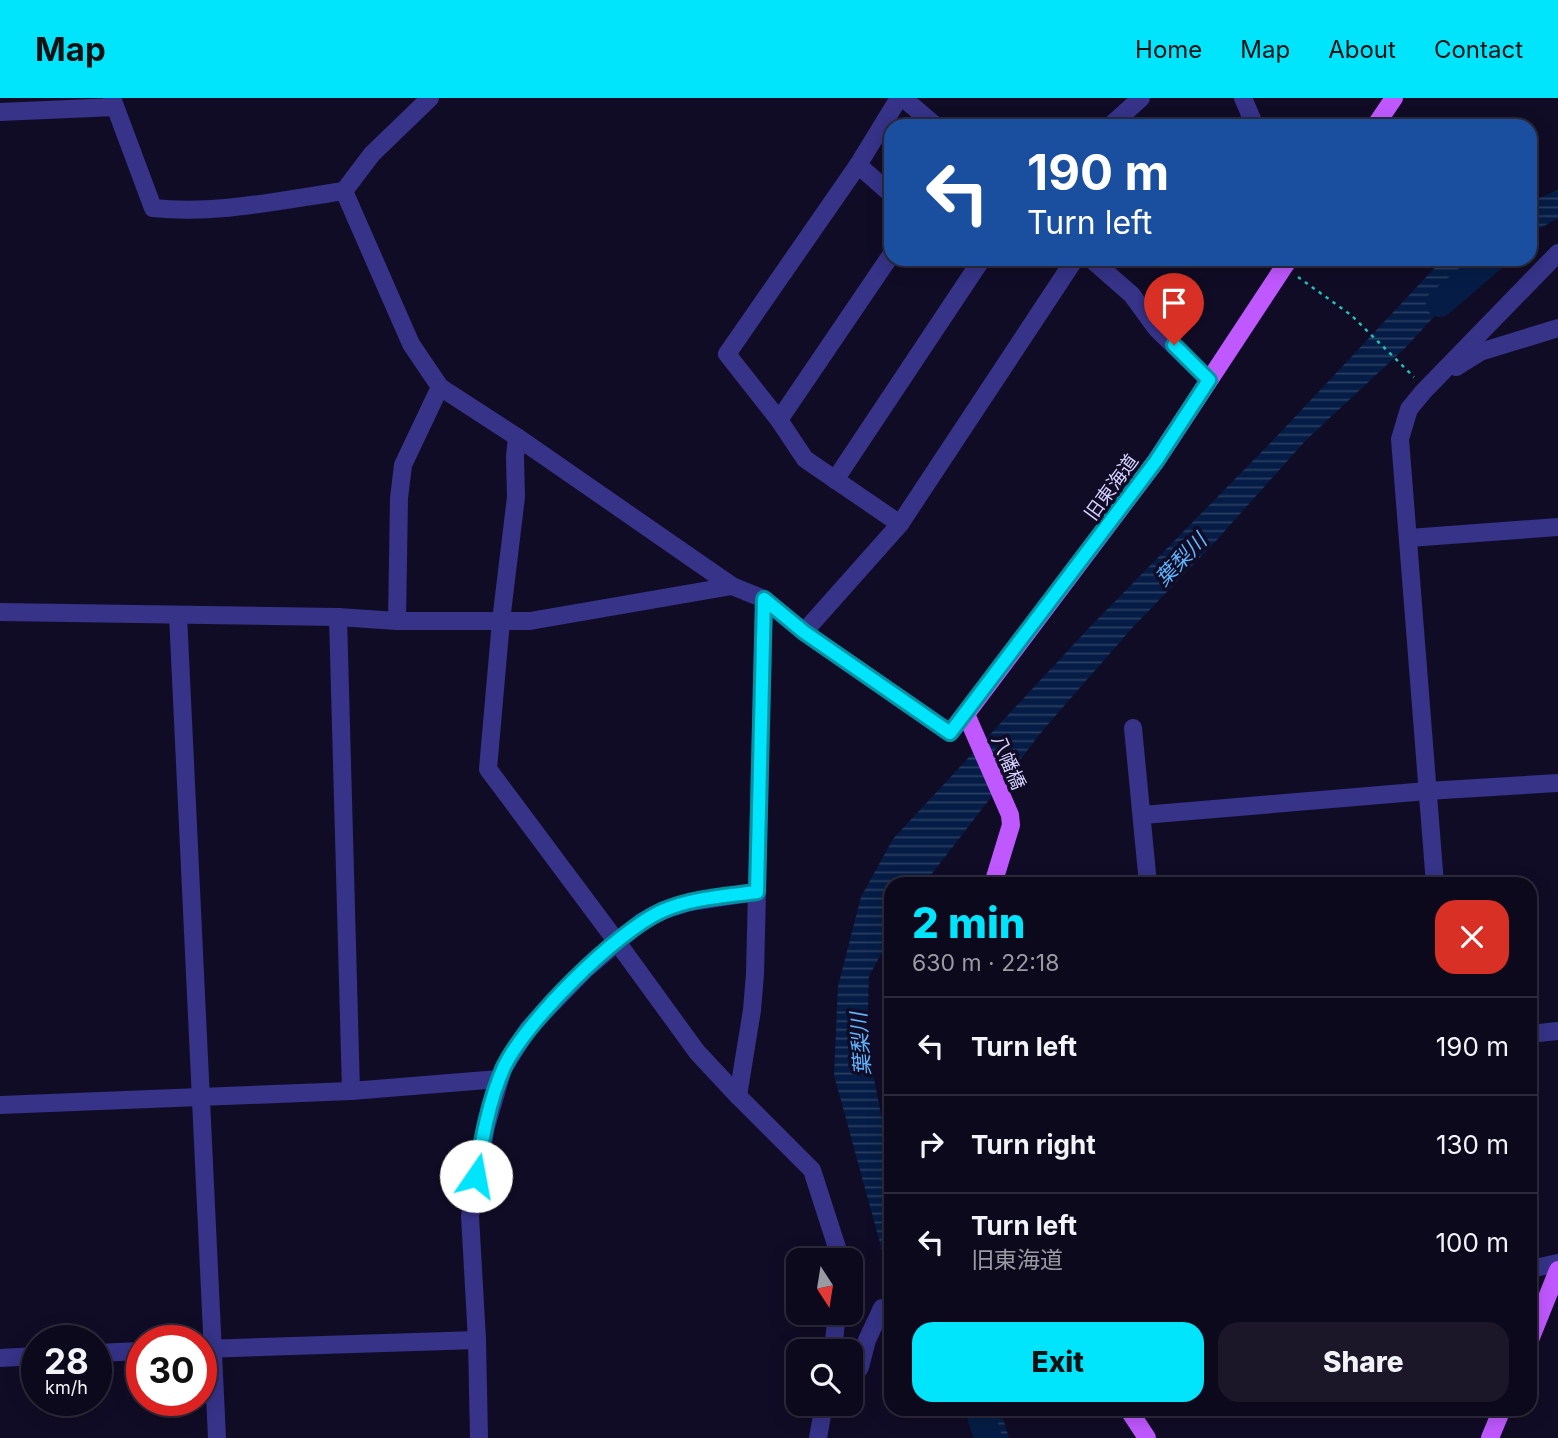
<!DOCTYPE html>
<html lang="en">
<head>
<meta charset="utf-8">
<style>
  body { margin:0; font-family:Inter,"Noto Sans JP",sans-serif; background:#1b1729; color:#f1f3f6; height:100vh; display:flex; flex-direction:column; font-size:26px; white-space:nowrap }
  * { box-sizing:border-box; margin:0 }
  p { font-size:23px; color:#9a9aa3 }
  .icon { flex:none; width:38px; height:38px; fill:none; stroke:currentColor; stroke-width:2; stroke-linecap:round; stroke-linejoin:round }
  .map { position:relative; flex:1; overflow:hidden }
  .drawer { position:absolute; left:884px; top:779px; width:653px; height:539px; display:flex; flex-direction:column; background:#0d091c; border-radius:21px; box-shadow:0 4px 18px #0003,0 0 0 2px #2d2a3b }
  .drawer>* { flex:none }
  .hud { position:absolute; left:884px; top:21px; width:653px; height:147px; border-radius:21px; box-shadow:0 4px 18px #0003,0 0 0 2px #2d2a3b; background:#1a4fa0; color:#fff; overflow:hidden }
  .needle { width:46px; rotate:168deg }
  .buttons { position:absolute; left:786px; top:1150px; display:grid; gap:14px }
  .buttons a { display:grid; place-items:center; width:77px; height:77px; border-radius:14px; background:#0d091c; box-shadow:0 4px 18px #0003,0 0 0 2px #2d2a3b; font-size:35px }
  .speed { position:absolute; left:21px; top:1227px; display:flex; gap:14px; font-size:35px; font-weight:700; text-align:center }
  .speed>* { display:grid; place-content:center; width:91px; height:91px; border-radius:50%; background:#0d091c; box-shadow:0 4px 18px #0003,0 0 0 2px #2d2a3b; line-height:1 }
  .speed small { font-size:18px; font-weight:400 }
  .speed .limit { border:10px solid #d22; background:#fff; color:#111 }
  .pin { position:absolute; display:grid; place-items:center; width:60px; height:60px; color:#fff; margin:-72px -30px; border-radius:50% 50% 50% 0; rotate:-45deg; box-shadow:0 0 7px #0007 }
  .pin .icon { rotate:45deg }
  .me { position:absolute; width:77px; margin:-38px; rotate:12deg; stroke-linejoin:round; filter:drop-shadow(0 0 5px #0008) }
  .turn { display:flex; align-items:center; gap:24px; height:147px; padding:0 28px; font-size:32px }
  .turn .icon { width:91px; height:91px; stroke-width:2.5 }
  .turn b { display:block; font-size:49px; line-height:60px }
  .round { display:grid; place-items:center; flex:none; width:74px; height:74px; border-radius:21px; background:#1b1729 }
  .overview { display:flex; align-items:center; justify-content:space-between; height:119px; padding:0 28px }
  h1 { font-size:42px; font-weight:800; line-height:52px; color:#00e4fc }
  .cta { display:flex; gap:14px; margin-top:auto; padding:14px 28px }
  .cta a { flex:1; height:80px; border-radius:21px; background:#00e4fc; color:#111; font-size:28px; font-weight:800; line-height:80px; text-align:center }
  .cta a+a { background:#1b1729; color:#f1f3f6 }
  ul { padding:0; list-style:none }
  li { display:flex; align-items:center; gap:21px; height:98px; padding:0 28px; border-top:2px solid #2d2a3b }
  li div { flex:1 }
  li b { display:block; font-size:26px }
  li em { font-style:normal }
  header { display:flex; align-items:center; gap:42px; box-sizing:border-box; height:98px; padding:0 35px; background:#00e4fc; color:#111 }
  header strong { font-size:33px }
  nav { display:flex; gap:38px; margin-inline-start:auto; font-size:24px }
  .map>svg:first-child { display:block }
</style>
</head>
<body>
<header>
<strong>Map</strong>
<nav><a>Home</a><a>Map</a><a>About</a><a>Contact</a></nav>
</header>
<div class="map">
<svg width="1558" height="1340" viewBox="0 0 1558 1340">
  <defs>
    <pattern id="water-rules" width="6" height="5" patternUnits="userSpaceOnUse" patternTransform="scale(1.75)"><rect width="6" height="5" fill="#051d46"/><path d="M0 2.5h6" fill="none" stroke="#293d62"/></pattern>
  </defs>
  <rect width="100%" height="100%" fill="#110c26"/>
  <g fill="url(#water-rules)">
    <path d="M1558,92V120L1530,136V104Z"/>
    <path d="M1443,161H1487L1407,248L1306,342L1214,445L1133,529L1043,632L924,786H891V838L869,878L867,946L886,1041L891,1048V1185L834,977L838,888L861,799L893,741L1087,532L1279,336Z"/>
    <path d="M981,1311H1000L1009,1340H990Z"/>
  </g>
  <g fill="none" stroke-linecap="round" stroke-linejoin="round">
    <g stroke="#051d46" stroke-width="28">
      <path d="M1440,205L1491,161"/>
      <path d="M979,1311L988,1340"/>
    </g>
    <path stroke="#23c1b7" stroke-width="2.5" stroke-dasharray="3.5 5" stroke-linecap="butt" d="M1298,179L1351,217L1414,279"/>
    <g stroke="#363389" stroke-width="18">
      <path d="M112,0L153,110C216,117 281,102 344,93L372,56L430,0"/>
      <path d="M899,0L858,67L727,256L779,322L805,361L900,426"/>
      <path d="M903,0L936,28"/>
      <path d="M1243,0L1255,28"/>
      <path d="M0,14L115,9"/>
      <path d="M1110,28L1141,0"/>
      <path d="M858,67L891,96"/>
      <path d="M344,93L411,246L440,289L517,339L732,488L764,501L804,534L950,635L966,616"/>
      <path d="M1091,161L1132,197L1156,230L1209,282"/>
      <path d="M1456,269L1480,254L1558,230"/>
      <path d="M779,322L891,157"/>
      <path d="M517,339L515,359L516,399L501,523L488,671L617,844L697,954L738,998"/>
      <path d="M835,382L982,161"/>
      <path d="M1409,440L1558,429"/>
      <path d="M764,501L755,876L752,912L738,998L812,1072L841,1162"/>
      <path d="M0,514L338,519L397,523H530L732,488"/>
      <path d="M178,517L217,1340"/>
      <path d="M338,519L351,993"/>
      <path d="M397,523L399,400L403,367L440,289"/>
      <path d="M804,534L900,426L1075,161"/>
      <path d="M1133,630L1148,786"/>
      <path d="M1143,717L1427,693L1558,685"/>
      <path d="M1435,786L1400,341L1409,311L1423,294L1558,155"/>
      <path d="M1530,936L1558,933"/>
      <path d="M0,1007L351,993L499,981"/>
      <path d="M1530,1171L1558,1165"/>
      <path d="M201,1251L477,1242"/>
      <path d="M833,1253L837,1214"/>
      <path d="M96,1255L142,1253"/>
      <path d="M0,1260L37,1258"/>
      <path d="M850,1285L860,1269L867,1242L882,1210"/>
      <path d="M479,1340L477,1242L470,1118L486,1029L503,971L528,931L548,910L585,872L641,824L664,812L690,804L756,794"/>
      <path d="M818,1340L824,1306"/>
    </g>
    <g stroke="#c058ff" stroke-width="18">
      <path d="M1375,28L1394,0"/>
      <path d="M993,786L1011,727L1010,717L966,616L1156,363L1289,161"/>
      <path d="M1530,1242L1558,1172"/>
      <path d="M1128,1311L1147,1340"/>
      <path d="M1490,1340L1502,1311"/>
    </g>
  </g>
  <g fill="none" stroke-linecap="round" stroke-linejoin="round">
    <g stroke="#0094a4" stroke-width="18">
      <path id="route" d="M476,1078C482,1042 489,1002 504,969C526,923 616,834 662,813C691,800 726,798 757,794L764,501L804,534L950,635L1156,363L1209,282L1174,247"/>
    </g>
    <use href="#route" stroke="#00e4fc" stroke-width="12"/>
  </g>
  <g text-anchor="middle" stroke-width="7" stroke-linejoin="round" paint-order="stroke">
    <g font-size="19" fill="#d6d1ff" stroke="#110c26">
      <text transform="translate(1111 389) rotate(-54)" y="7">旧東海道</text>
      <text transform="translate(1009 664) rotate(67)" y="7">八幡橋</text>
    </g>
    <g font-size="21" font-style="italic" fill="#5fb6ff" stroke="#110c26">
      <text transform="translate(1181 462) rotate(-46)" y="7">葉梨川</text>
      <text transform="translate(861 946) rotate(-94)" y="7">葉梨川</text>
    </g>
  </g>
</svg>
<div class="buttons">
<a><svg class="needle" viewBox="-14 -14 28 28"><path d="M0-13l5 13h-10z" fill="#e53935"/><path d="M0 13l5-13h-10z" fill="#9a9aa3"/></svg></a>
<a><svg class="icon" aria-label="search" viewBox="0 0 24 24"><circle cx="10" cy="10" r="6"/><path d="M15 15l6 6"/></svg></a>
</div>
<div class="speed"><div>28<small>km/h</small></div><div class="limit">30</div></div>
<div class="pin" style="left:1174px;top:247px;background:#d93025"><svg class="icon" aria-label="arrive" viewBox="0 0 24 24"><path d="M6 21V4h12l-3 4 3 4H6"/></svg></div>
<svg class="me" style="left:476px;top:1078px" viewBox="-20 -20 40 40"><circle r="19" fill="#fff"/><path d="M0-13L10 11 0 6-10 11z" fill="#00e4fc"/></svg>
<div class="hud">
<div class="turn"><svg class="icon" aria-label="left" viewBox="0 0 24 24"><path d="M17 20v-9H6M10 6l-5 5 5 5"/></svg><div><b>190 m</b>Turn left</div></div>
</div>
<section class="drawer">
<div class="overview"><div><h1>2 min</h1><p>630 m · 22:18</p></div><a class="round" style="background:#d93025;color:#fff"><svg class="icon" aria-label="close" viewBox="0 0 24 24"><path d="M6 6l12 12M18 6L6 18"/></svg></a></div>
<ul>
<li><svg class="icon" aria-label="left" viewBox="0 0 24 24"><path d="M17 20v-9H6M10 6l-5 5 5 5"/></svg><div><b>Turn left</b></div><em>190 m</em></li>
<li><svg class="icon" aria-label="right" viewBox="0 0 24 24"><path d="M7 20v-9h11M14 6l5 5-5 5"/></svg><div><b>Turn right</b></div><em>130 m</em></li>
<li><svg class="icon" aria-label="left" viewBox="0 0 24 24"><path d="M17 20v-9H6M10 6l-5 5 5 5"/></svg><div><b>Turn left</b><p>旧東海道</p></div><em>100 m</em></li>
</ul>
<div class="cta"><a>Exit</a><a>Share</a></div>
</section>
</div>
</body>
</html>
